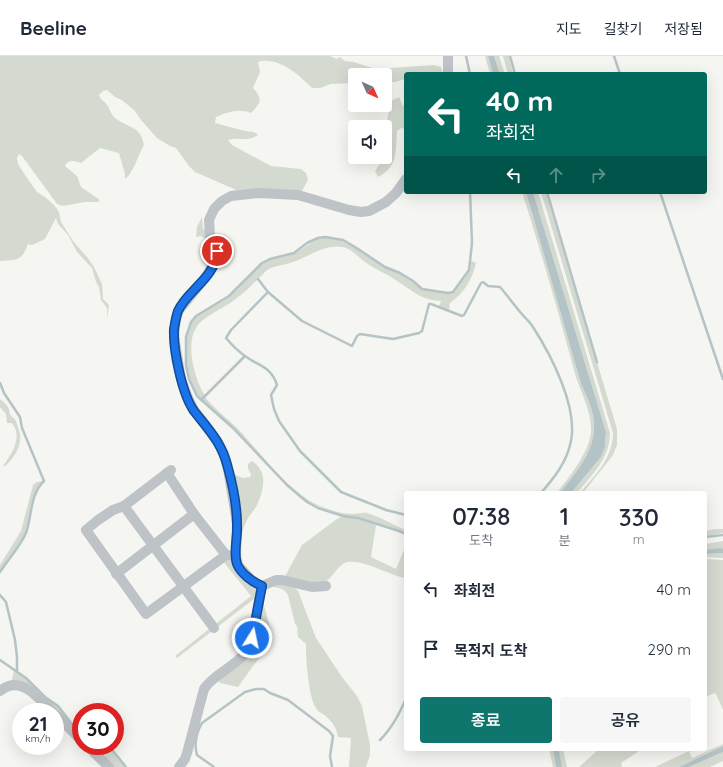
<!DOCTYPE html>
<html lang="ko">
<head>
<meta charset="utf-8">
<style>
  body { margin:0; font-family:Quicksand,"Noto Sans KR",sans-serif; background:#f6f6f7; color:#1f2937; height:100vh; display:flex; flex-direction:column; font-size:15px; white-space:nowrap }
  * { box-sizing:border-box; margin:0 }
  p { font-size:13px; color:#747a83 }
  .icon { flex:none; width:22px; height:22px; fill:none; stroke:currentColor; stroke-width:2; stroke-linecap:round; stroke-linejoin:round }
  .map { position:relative; flex:1; overflow:hidden }
  .details { position:absolute; left:404px; top:435px; width:303px; height:260px; display:flex; flex-direction:column; background:#fff; border-radius:4px; box-shadow:0 4px 16px #0002 }
  .details>* { flex:none }
  .guide { position:absolute; left:404px; top:16px; width:303px; height:122px; border-radius:4px; box-shadow:0 4px 16px #0002; background:#00695c; color:#fff; overflow:hidden }
  .needle { width:26px; rotate:135deg }
  .fabs { position:absolute; left:348px; top:12px; display:grid; gap:8px }
  .fabs a { display:grid; place-items:center; width:44px; height:44px; border-radius:4px; background:#fff; box-shadow:0 4px 16px #0002; font-size:20px }
  .speed { position:absolute; left:12px; top:647px; display:flex; gap:8px; font-size:20px; font-weight:700; text-align:center }
  .speed>* { display:grid; place-content:center; width:52px; height:52px; border-radius:50%; background:#fff; box-shadow:0 4px 16px #0002; line-height:1 }
  .speed small { font-size:10px; font-weight:400 }
  .speed .limit { border:6px solid #d22; background:#fff; color:#111 }
  .pin { position:absolute; display:grid; place-items:center; width:34px; height:34px; color:#fff; margin:-17px; border:2px solid #fff; border-radius:50%; box-shadow:0 1px 4px #0007 }
  .me { position:absolute; width:44px; margin:-22px; rotate:10deg; stroke-linejoin:round; filter:drop-shadow(0 0 3px #0008) }
  .turn { display:flex; align-items:center; gap:14px; height:84px; padding:0 16px; font-size:18px }
  .turn .icon { width:52px; height:52px; stroke-width:2.5 }
  .turn b { display:block; font-size:28px; line-height:34px }
  .lanes { display:flex; align-items:center; height:38px; padding:0 16px; background:#0003; justify-content:center; gap:20px; direction:ltr }
  .lanes .off { opacity:.35 }
  .eta { display:flex; justify-content:space-evenly; align-items:center; height:68px; text-align:center }
  .eta b { font-size:24px; font-weight:600; line-height:28px }
  .action { display:flex; gap:8px; margin-top:auto; padding:8px 16px }
  .action a { flex:1; height:46px; border-radius:4px; background:#0f766e; color:#fff; font-size:16px; font-weight:600; line-height:46px; text-align:center }
  .action a+a { background:#f6f6f7; color:#1f2937 }
  ul { padding:0; list-style:none }
  li { display:flex; align-items:center; gap:12px; height:60px; padding:0 16px }
  li div { flex:1 }
  li b { display:block; font-size:15px }
  li em { font-style:normal }
  header { display:flex; align-items:center; gap:24px; box-sizing:border-box; height:56px; padding:0 20px; background:#fff; border-bottom:1px solid #e0e1e3 }
  header strong { font-size:19px }
  nav { display:flex; gap:22px; margin-inline-start:auto; font-size:14px }
  .map>svg:first-child { display:block }
</style>
</head>
<body>
<header>
<strong>Beeline</strong>
<nav><a>지도</a><a>길찾기</a><a>저장됨</a></nav>
</header>
<div class="map">
<svg width="723" height="711" viewBox="0 0 723 711">
  <rect width="100%" height="100%" fill="#f5f5f1"/>
  <g fill="#d5dad0">
    <path d="M0,0H330L337,3L340,1L345,5L354,6L375,13L434,9L441,11L443,18H406V23L395,26H385V19H355V23L352,27L331,28L320,32H312C299,19 278,0 258,6L260,16L253,32C263,43 261,47 251,57C240,52 227,56 216,61L215,67L245,75L254,76L258,79C245,87 240,80 228,84L232,89L271,110L301,113L306,117L308,124L301,137H243L202,119L195,116L189,110L176,92L170,90L157,82L141,64L135,55L122,44L115,41L107,34L103,35L99,39C102,46 104,44 107,49C110,53 111,59 115,62C128,72 141,70 144,89C138,99 134,116 125,123V118L119,97L100,92L81,107C74,105 69,103 65,110L77,120L81,131L100,144L98,146H85L63,150L57,148L22,100L19,98L17,102L18,108L25,119L37,136L45,141L54,149L59,156L61,166L73,185L87,201L94,211L102,228L103,243L109,249L107,263V252L101,244L99,231L96,226L92,212L77,196L68,179L58,168L56,162L45,183L32,189L28,188C22,205 17,204 0,205Z"/>
    <path d="M485,0H488L493,18H490Z"/>
    <path d="M494,0H499L505,18H500Z"/>
    <path d="M503,0H509L513,18H508Z"/>
    <path d="M399,41L403,50L406,49V73L401,72L397,75C395,95 399,110 378,121L375,115L381,106L382,101H385C385,82 386,64 391,45Z"/>
    <path d="M522,136H526L581,328C587,341 594,355 594,369C595,396 575,417 560,437H557C569,421 589,397 591,376C592,356 581,337 575,318C559,257 541,196 522,136Z"/>
    <path d="M533,136H538L610,377C610,402 592,419 577,437H571L601,401L605,391L606,376Z"/>
    <path d="M541,136H546L617,373V389L613,399L583,437H580C595,419 613,402 613,377Z"/>
    <path d="M202,161L203,172L212,186V199C212,190 209,185 201,180L196,181L197,171Z"/>
    <path d="M325,181L342,185L354,191L385,211L399,217L422,233L448,238L454,236L466,220L470,214V204L476,207C472,224 464,237 450,247L449,254L439,250L441,245C425,245 413,236 400,227C390,219 378,215 368,208C361,204 355,196 348,193C331,185 311,199 296,205C286,209 276,209 267,214C256,225 245,237 233,245C222,253 202,261 196,272C185,289 195,324 205,340L201,343C187,330 180,282 192,266C199,255 219,249 229,241C242,231 251,215 264,207C273,201 284,202 293,198C305,192 312,184 325,181Z"/>
    <path d="M205,341C215,354 229,363 240,375C262,399 290,437 320,450C330,454 342,458 352,458C357,458 362,456 367,457C381,461 393,469 406,474V477L358,461L343,459L328,454L308,446L287,429L233,372L202,344Z"/>
    <path d="M0,343C3,345 6,348 8,351C10,356 9,360 15,363C17,368 19,373 20,378C22,390 13,404 4,411V409C12,397 23,381 12,367H7L6,358L0,351Z"/>
    <path d="M252,405C268,416 264,432 258,447C255,454 249,459 246,466C243,472 242,478 241,484L231,417L243,422L250,421L251,418L248,413V408Z"/>
    <path d="M43,425C29,438 32,461 25,478C19,490 8,503 0,515V509L21,475L33,429L37,426Z"/>
    <path d="M343,460L358,463L376,469L371,501L396,513L406,489V522C388,519 364,503 347,506C336,509 332,526 321,527C313,528 293,523 284,522L302,489L337,463Z"/>
    <path d="M715,473H723V477L705,480V475Z"/>
    <path d="M723,485V493L705,494V488Z"/>
    <path d="M723,497V502L705,501V498Z"/>
    <path d="M233,502L258,533V540L177,602L175,600L251,540L222,504Z"/>
    <path d="M705,503L723,504V654L716,638L715,637L705,641Z"/>
    <path d="M269,528L292,529L298,535L316,582L342,621L357,640L362,650L370,689V699L366,711H349L351,682L338,681C336,670 332,665 323,658C321,657 317,655 316,652C308,640 306,603 306,588L298,581L297,570L295,568L288,539C284,532 278,531 270,531L265,535L263,546L272,578V584L238,631L220,627L216,623L242,603L262,536Z"/>
    <path d="M14,615L26,623L45,642L58,650L68,664L11,627Z"/>
    <path d="M723,688V690L679,711H655L689,695L692,702Z"/>
    <path d="M90,690H108L125,711H112Z"/>
    <path d="M549,693H553L556,711H553Z"/>
    <path d="M559,693H563L567,711H562Z"/>
    <path d="M599,693H642L621,707L622,711H579Z"/>
    <path d="M723,696V705L710,711H689Z"/>
  </g>
  <g fill="#b4c4c6">
    <path d="M488,0H494L500,18H493Z"/>
    <path d="M526,136H533L606,376L605,391L601,401L571,437H560C575,417 595,396 594,369C594,355 587,341 581,328Z"/>
    <path d="M720,492L723,493V497L705,498V494Z"/>
    <path d="M723,690V696L689,711H679Z"/>
    <path d="M553,693H559L562,711H556Z"/>
  </g>
  <g fill="none" stroke-linecap="round" stroke-linejoin="round">
    <g stroke="#b4c4c6" stroke-width="2.5">
      <path d="M466,0L470,18"/>
      <path d="M510,0L515,18"/>
      <path d="M614,0L620,18"/>
      <path d="M547,136L597,306"/>
      <path d="M660,136L723,323"/>
      <path d="M258,223L268,236L302,265L352,290L357,280L360,278L393,283L419,277L422,275L429,248H431L462,260L464,259L481,227L483,226L488,230L500,231C507,239 514,249 521,257C525,262 530,266 533,271C551,299 578,351 571,385C567,406 554,422 541,437"/>
      <path d="M268,236L231,274L226,282C231,288 238,295 245,300C258,310 271,310 277,329L271,339L274,353L279,365L300,395L341,436L386,454L406,459"/>
      <path d="M0,327L4,337L20,361L22,372L44,425C30,438 32,460 26,477C21,489 8,504 0,516"/>
      <path d="M201,344L245,300"/>
      <path d="M406,478L399,475L358,462L343,460L318,452L307,446L287,429L233,372L197,340L189,323L186,309V281L191,266L196,260L229,240L262,207L270,203L294,197L307,187L318,182L325,181L343,184L355,191L385,211L400,217L413,225L422,233L448,237L453,236L469,214L472,187L470,136"/>
      <path d="M705,481L723,479"/>
      <path d="M0,539L6,546L15,584L17,601V615"/>
      <path d="M0,604L26,622L45,641L58,650L72,668"/>
      <path d="M380,684C392,672 399,658 406,643"/>
      <path d="M109,690L126,711"/>
      <path d="M214,711L197,699C194,688 196,677 202,667L245,636L256,633H264L270,637L288,644L329,675L333,680L330,700L332,711"/>
    </g>
    <g stroke="#bdc3c6" stroke-width="10">
      <path d="M448,0V18"/>
      <path d="M171,414L124,450L113,454L98,464L86,474L146,558L226,499L236,500"/>
      <path d="M167,417L194,458L226,499"/>
      <path d="M124,450L214,572"/>
      <path d="M116,518L194,458"/>
      <path d="M262,530L253,526L238,509L236,500L237,467L228,413L224,398L218,386L194,354L188,342L181,323L174,280L176,262L179,254L206,221L217,201L215,187L210,180L209,164L214,153L222,145L231,140L259,137L298,139L349,154L361,156L369,155L386,146L396,137L406,123"/>
      <path d="M0,635C21,618 38,642 53,656"/>
      <path d="M55,658L81,684"/>
      <path d="M87,690L109,711"/>
      <path d="M179,711L185,703L187,697L204,633C214,617 238,610 247,594C258,575 256,551 262,530L276,524H282L312,531L326,530"/>
    </g>
  </g>
  <g fill="none" stroke-linecap="round" stroke-linejoin="round">
    <g stroke="#114b97" stroke-width="10">
      <path id="route" d="M217,195C216,222 187,234 178,255C176,261 175,267 174,273C173,294 182,338 194,355C209,374 222,387 228,412C233,430 237,450 237,469C238,481 233,496 237,508C241,518 253,526 262,530L252,582"/>
    </g>
    <use href="#route" stroke="#1a73e8" stroke-width="7"/>
  </g>
</svg>
<div class="fabs">
<a><svg class="needle" viewBox="-14 -14 28 28"><path d="M0-13l5 13h-10z" fill="#e53935"/><path d="M0 13l5-13h-10z" fill="#747a83"/></svg></a>
<a><svg class="icon" aria-label="sound" viewBox="0 0 24 24"><path d="M4 9h4l5-4v14l-5-4H4zM17 9q2 3 0 6"/></svg></a>
</div>
<div class="speed"><div>21<small>km/h</small></div><div class="limit">30</div></div>
<div class="pin" style="left:217px;top:195px;background:#d93025"><svg class="icon" aria-label="arrive" viewBox="0 0 24 24"><path d="M6 21V4h12l-3 4 3 4H6"/></svg></div>
<svg class="me" style="left:252px;top:582px" viewBox="-20 -20 40 40"><circle r="17" fill="#1a73e8" stroke="#fff" stroke-width="3"/><path d="M0-11L8 9 0 5-8 9z" fill="#fff"/></svg>
<div class="guide">
<div class="turn"><svg class="icon" aria-label="left" viewBox="0 0 24 24"><path d="M17 20v-9H6M10 6l-5 5 5 5"/></svg><div><b>40 m</b>좌회전</div></div>
<div class="lanes"><svg class="icon" aria-label="left" viewBox="0 0 24 24"><path d="M17 20v-9H6M10 6l-5 5 5 5"/></svg><svg class="icon off" aria-label="ahead" viewBox="0 0 24 24"><path d="M12 20V5M6 11l6-6 6 6"/></svg><svg class="icon off" aria-label="right" viewBox="0 0 24 24"><path d="M7 20v-9h11M14 6l5 5-5 5"/></svg></div>
</div>
<section class="details">
<div class="eta">
<div><b>07:38</b><p>도착</p></div>
<div><b>1</b><p>분</p></div>
<div><b>330</b><p>m</p></div>
</div>
<ul>
<li><svg class="icon" aria-label="left" viewBox="0 0 24 24"><path d="M17 20v-9H6M10 6l-5 5 5 5"/></svg><div><b>좌회전</b></div><em>40 m</em></li>
<li><svg class="icon" aria-label="arrive" viewBox="0 0 24 24"><path d="M6 21V4h12l-3 4 3 4H6"/></svg><div><b>목적지 도착</b></div><em>290 m</em></li>
</ul>
<div class="action"><a>종료</a><a>공유</a></div>
</section>
</div>
</body>
</html>
